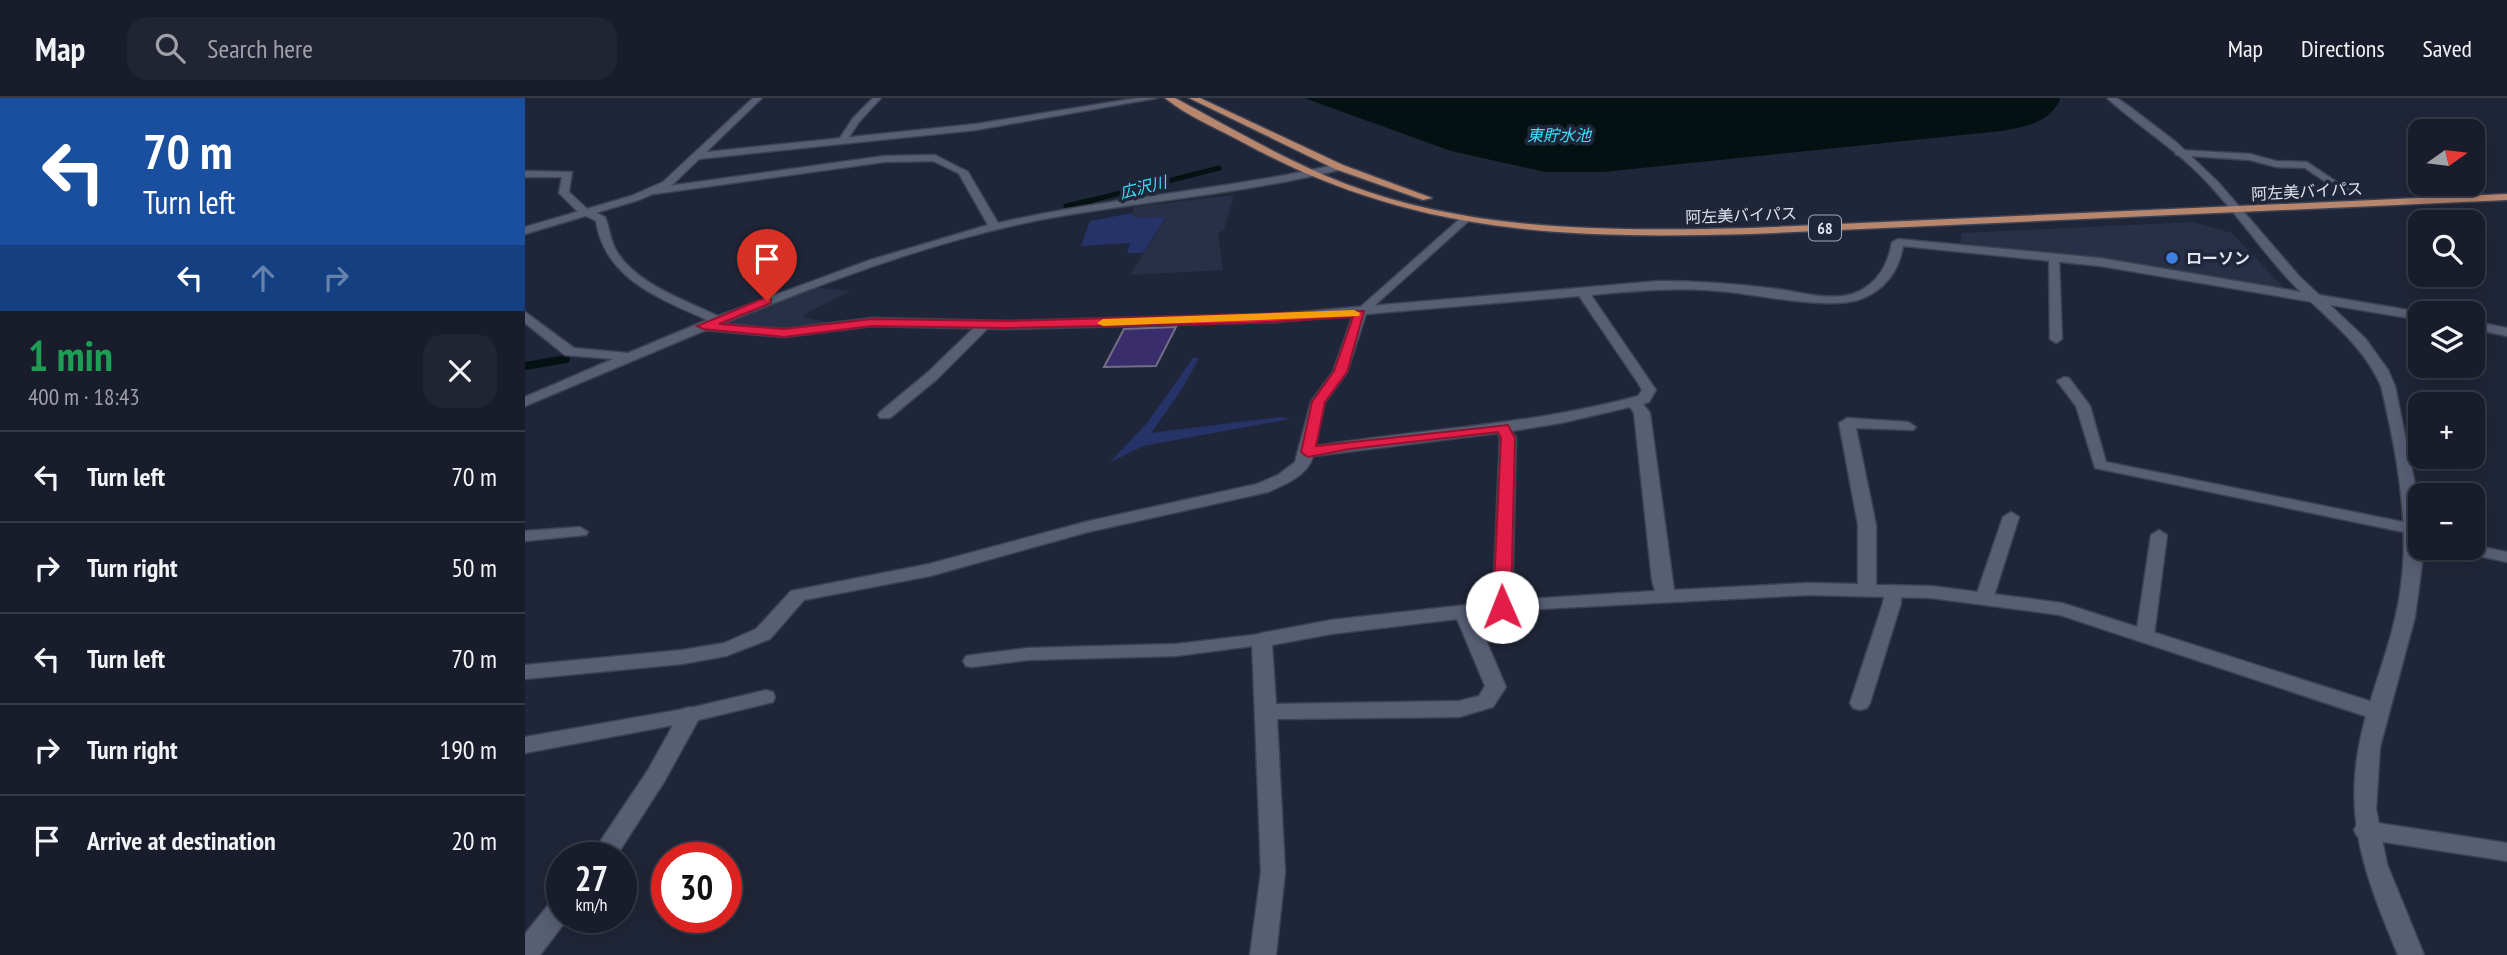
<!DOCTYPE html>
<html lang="en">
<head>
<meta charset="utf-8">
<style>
  body { margin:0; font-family:"PT Sans Narrow","Noto Sans JP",sans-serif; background:#212533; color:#f1f3f6; height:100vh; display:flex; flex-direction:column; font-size:26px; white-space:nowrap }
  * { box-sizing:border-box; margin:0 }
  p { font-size:23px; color:#9fa1a9 }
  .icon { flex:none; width:38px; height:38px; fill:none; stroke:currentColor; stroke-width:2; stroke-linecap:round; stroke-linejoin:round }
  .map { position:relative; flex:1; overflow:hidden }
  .details { display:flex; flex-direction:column; background:#181c2b; width:525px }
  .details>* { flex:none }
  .banner { background:#1a4fa0; color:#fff; overflow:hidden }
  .needle { width:46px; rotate:76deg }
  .buttons { position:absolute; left:1883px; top:21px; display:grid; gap:14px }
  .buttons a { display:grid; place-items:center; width:77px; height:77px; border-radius:14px; background:#181c2b; box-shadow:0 4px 18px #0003,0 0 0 2px #363a47; font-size:35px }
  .speed { position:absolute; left:21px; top:744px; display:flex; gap:14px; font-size:35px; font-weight:700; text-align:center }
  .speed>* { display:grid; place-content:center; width:91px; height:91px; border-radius:50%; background:#181c2b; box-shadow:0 4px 18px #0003,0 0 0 2px #363a47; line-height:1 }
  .speed small { font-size:18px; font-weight:400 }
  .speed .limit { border:10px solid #d22; background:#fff; color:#111 }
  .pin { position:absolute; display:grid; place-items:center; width:60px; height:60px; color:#fff; margin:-72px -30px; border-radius:50% 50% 50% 0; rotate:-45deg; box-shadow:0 0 7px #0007 }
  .pin .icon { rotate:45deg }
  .me { position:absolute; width:77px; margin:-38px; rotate:359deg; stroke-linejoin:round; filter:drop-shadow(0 0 5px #0008) }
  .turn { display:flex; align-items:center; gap:24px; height:147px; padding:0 28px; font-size:32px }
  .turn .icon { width:91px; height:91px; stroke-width:2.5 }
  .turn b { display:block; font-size:49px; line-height:60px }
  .lanes { display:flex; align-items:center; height:66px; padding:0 28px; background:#0003; justify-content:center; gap:35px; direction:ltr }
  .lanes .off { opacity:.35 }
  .round { display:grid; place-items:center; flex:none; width:74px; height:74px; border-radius:21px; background:#212533 }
  .summary { display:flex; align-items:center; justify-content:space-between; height:119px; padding:0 28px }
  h1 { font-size:42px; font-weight:800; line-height:52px; color:#1e9e55 }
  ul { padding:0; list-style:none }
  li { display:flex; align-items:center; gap:21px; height:91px; padding:0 28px; border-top:2px solid #363a47 }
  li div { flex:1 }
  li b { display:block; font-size:26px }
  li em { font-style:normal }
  header { display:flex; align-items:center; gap:42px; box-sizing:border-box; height:98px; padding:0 35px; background:#181c2b; border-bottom:2px solid #363a47 }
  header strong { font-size:33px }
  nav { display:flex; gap:38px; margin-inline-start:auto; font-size:24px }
  .search { width:490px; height:63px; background:#212533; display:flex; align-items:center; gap:18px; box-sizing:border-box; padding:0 24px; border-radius:21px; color:#9fa1a9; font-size:26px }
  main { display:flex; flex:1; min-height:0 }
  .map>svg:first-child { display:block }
</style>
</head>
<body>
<header>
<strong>Map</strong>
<div class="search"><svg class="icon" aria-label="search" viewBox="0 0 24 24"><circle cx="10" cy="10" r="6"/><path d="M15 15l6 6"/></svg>Search here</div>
<nav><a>Map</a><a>Directions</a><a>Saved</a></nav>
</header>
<main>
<section class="details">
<div class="banner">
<div class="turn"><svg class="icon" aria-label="left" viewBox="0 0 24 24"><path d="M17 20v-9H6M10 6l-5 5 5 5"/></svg><div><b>70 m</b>Turn left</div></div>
<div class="lanes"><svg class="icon" aria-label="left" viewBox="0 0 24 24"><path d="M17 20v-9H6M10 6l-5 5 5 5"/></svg><svg class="icon off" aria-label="ahead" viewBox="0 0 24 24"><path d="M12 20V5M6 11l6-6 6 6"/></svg><svg class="icon off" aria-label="right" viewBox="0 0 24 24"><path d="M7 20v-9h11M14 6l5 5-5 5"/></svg></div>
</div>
<div class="summary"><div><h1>1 min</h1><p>400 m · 18:43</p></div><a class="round"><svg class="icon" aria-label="close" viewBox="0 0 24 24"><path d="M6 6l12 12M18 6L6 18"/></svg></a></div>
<ul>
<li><svg class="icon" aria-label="left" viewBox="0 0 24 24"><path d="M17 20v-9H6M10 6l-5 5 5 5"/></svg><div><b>Turn left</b></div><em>70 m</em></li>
<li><svg class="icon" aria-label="right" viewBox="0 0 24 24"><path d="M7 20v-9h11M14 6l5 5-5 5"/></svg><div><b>Turn right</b></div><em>50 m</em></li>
<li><svg class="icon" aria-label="left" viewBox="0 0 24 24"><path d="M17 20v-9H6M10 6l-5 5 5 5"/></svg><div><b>Turn left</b></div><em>70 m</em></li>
<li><svg class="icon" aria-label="right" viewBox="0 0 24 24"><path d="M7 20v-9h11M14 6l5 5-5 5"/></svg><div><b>Turn right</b></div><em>190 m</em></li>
<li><svg class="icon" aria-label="arrive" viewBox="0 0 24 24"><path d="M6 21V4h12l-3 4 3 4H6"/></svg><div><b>Arrive at destination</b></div><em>20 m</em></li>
</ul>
</section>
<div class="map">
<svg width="1982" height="857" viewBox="0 0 1982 857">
  <rect width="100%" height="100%" fill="#202639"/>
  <g fill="#283048">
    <path d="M709,97L699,132L693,135L698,172L605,177L641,120H609L608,109Z"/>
    <path d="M1668,124L1707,135L1760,191L1588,162L1435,146L1437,135Z"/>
    <path d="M290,190L325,193L277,218L303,225L260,232L208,226L206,222Z"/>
  </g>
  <g fill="#263368">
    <path d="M608,115L609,120L641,119L618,155H602L605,145L556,148L565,123Z"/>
    <path d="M668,260H674L657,291L626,335L756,319L765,321L618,348L584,365L623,324Z"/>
  </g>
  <path fill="#041113" d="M779,0H1534L1535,2C1523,26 1501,28 1476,33L1078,74H1020L926,53Z"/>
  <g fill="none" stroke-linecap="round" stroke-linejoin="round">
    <path stroke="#041113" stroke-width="5" d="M560,104L694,70"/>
    <path stroke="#041113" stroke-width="7" d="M542,109L566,103"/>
    <path stroke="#041113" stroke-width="8" d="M0,268L41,261"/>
  </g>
  <path fill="#3a2d6b" stroke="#716e86" stroke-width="2" d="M651,229L631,268L579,269L599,231Z"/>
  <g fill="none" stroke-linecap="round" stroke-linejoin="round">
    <g stroke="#3d4252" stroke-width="3">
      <g id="service">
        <path d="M348,0H356L334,24L320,45H314L313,43L328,20Z"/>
        <path d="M1654,52L1725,56L1751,63L1782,64L1828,95L1820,97L1780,70L1751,69L1725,62L1651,57L1650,55Z"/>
        <path d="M410,57L443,74L435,76L408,63L359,64L129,96L124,93L129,90L359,58Z"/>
        <path d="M938,118L947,120L839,217H831V213Z"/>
        <path d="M1529,157L1534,160L1537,241L1531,245L1525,241L1524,160Z"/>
        <path d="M459,223L465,227L463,230L412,281L365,320H355L353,317L355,314L402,275L455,224Z"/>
        <path d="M1539,279L1544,280L1565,308L1581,364L1888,426L1894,428L1895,432L1888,436L1570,370L1551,308L1532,283Z"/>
        <path d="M1486,414L1494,419L1468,501L1465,505H1453L1450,501L1478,419Z"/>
        <path d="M55,429L63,434L61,437L0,443V433Z"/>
        <path d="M1634,432L1642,437L1629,537L1626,541H1614L1611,537L1626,437Z"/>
        <path d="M1948,447L1982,454V464L1934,454L1932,450H1948Z"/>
        <path d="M1368,487L1376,492V505L1345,605L1342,610L1335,612L1328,610L1325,605L1358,505L1360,492Z"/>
        <path d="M737,536L743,538L746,542L743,546L651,558L503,562L447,569L441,568L438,563L441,558L447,557L503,550L651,546Z"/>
        <path d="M241,592L248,594L250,599L248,604L165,624L0,655V639L165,610Z"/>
        <path d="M1840,723L1982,745V763L1840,741L1832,738L1829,732L1832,726Z"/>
      </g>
    </g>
    <g stroke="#3d4252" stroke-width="3">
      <g id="minor">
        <path d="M612,0H632L451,32L173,61L168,58L173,55L451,26Z"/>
        <path d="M814,66L819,69L818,71C718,96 615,103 514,122C405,144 300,184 197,226L259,231L347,220L479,223L751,216L1134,183C1173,183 1213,186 1252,191C1276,194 1303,203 1327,196C1351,188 1363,168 1367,144L1373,141L1575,160L1895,214L1900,215H1895V222L1575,168L1378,148C1374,174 1358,194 1333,202C1298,212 1232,196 1194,193C1151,189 1109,193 1066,197L1131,292L1124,304L1118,306L1125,315L1149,492L1283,485L1333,486V427L1314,325L1322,320L1383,324L1391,329L1388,332L1331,330L1351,427V487L1406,488L1537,505L1860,608L1863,614L1860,620L1852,622L1535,517L1406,500L1283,497L1015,511L951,519L981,589L968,609L934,619L752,621L760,774L751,857H725L736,774L727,542L730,537L737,535L806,522L968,504L975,340L973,335L788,358C783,378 760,386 743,394L563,434L405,478L279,502L245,541L201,558L157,566L0,581V567L157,552L199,545L231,531L266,493L404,466L560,424L732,386L753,377L770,364L786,304L808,274L828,217L751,224L479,231L347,228L259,239L181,232L0,308V299L88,261L40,257L0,225V214L49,250L103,255L182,222C134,200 80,181 71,123L53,114L34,95L37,79H0V73L47,74L44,94L61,110L80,119C85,131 85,143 92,154C113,187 160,202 193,218L345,162L463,127L433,74L438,71L443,74L473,125C586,99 701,92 814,66ZM1054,198L1113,285L1117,292L1113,298C1007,327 898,331 790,348L800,304L822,274L841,216ZM1105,309L1109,315L1127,482L1130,493L987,502L991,340L987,333L1036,325ZM932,521L960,588L954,598L934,603L751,606L747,547L806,536Z"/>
        <path d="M1948,223L1982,230V238L1948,231Z"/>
        <path d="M165,609L173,611L176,617L139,684L90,760H64L123,672L157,611Z"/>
        <path d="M37,798V819H44L15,857H0V836L28,801Z"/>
      </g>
    </g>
    <g stroke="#3d4252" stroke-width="3">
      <g id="tertiary">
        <path d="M228,0H237L146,88L114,102L0,136V129L106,98L138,84Z"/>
        <path d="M1582,0H1592L1605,9L1651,44L1693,84L1774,178L1840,240L1863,272L1870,288L1891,391L1897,466L1890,519L1855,649L1851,711L1862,766L1899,857H1873C1835,766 1814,709 1843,611C1855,570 1871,530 1876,488C1885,423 1871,351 1856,288C1837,244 1798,218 1766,184C1733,149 1707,108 1672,74C1644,46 1610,26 1582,0Z"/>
      </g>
    </g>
    <g stroke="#3d4252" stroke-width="3">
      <g id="primary">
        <path d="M640,0H650C706,30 762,63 821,86C950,135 1091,133 1226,130L1982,96V102L1226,136C1039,141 887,137 719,45C693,31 662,18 640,0Z"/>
        <path d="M664,0H675L818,67L907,100L898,102L810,71Z"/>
      </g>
    </g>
    <use href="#service" fill="#585f75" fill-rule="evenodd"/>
    <use href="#minor" fill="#585f75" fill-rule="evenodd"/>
    <use href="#tertiary" fill="#585f75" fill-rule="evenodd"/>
    <use href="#primary" fill="#b8856d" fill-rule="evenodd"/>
  </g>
  <path fill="#e11d48" stroke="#92132f" stroke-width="2" d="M242,199L246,200V205L194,226L259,231L347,221L480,223L839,213L822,274L800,304L791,348L983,327L990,340L986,509L977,514L968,509L976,340L973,334L825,351L783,359L776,354L787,304L809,273L828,219L728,225L480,230L347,228L259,239L178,231L172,228Z"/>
  <path fill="#f59e0b" d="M829,212L835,215L834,218L578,228L572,225L578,221Z"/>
  <circle fill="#3f7fe0" stroke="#202639" stroke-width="2.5" cx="1647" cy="160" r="7"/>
  <g text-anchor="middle" stroke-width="7" stroke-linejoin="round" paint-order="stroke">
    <g font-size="16" font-style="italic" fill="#3ae0fc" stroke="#202639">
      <text x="1034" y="43">東貯水池</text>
      <text transform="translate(618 89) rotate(-14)" y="6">広沢川</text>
    </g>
    <g font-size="16" fill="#dfe3f0" stroke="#202639">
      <text transform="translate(1782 93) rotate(-3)" y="6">阿左美バイパス</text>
      <text transform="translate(1216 117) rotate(-2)" y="6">阿左美バイパス</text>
    </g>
    <rect fill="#202639" stroke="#a6aab9" stroke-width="2" x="1284" y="117.5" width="32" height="25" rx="5"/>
    <g font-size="16" font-weight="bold" fill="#dfe3f0">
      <text x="1300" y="136">68</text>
    </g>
    <g font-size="16" font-weight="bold" fill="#dfe3f0" stroke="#202639" text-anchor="start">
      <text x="1661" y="166">ローソン</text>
    </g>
  </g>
</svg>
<div class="buttons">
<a><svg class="needle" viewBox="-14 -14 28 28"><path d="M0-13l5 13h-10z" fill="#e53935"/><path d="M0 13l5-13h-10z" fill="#9fa1a9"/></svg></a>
<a><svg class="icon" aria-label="search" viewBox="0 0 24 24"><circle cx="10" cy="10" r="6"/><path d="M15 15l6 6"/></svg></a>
<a><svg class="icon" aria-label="layers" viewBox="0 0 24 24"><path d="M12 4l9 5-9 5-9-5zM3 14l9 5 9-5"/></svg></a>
<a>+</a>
<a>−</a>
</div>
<div class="speed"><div>27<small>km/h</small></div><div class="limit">30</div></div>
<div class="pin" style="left:242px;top:203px;background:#d93025"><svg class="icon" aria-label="arrive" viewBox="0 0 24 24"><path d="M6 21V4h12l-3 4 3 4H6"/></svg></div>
<svg class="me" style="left:977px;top:509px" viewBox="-20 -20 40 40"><circle r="19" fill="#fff"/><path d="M0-13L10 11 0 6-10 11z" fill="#e11d48"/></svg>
</div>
</main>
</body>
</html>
